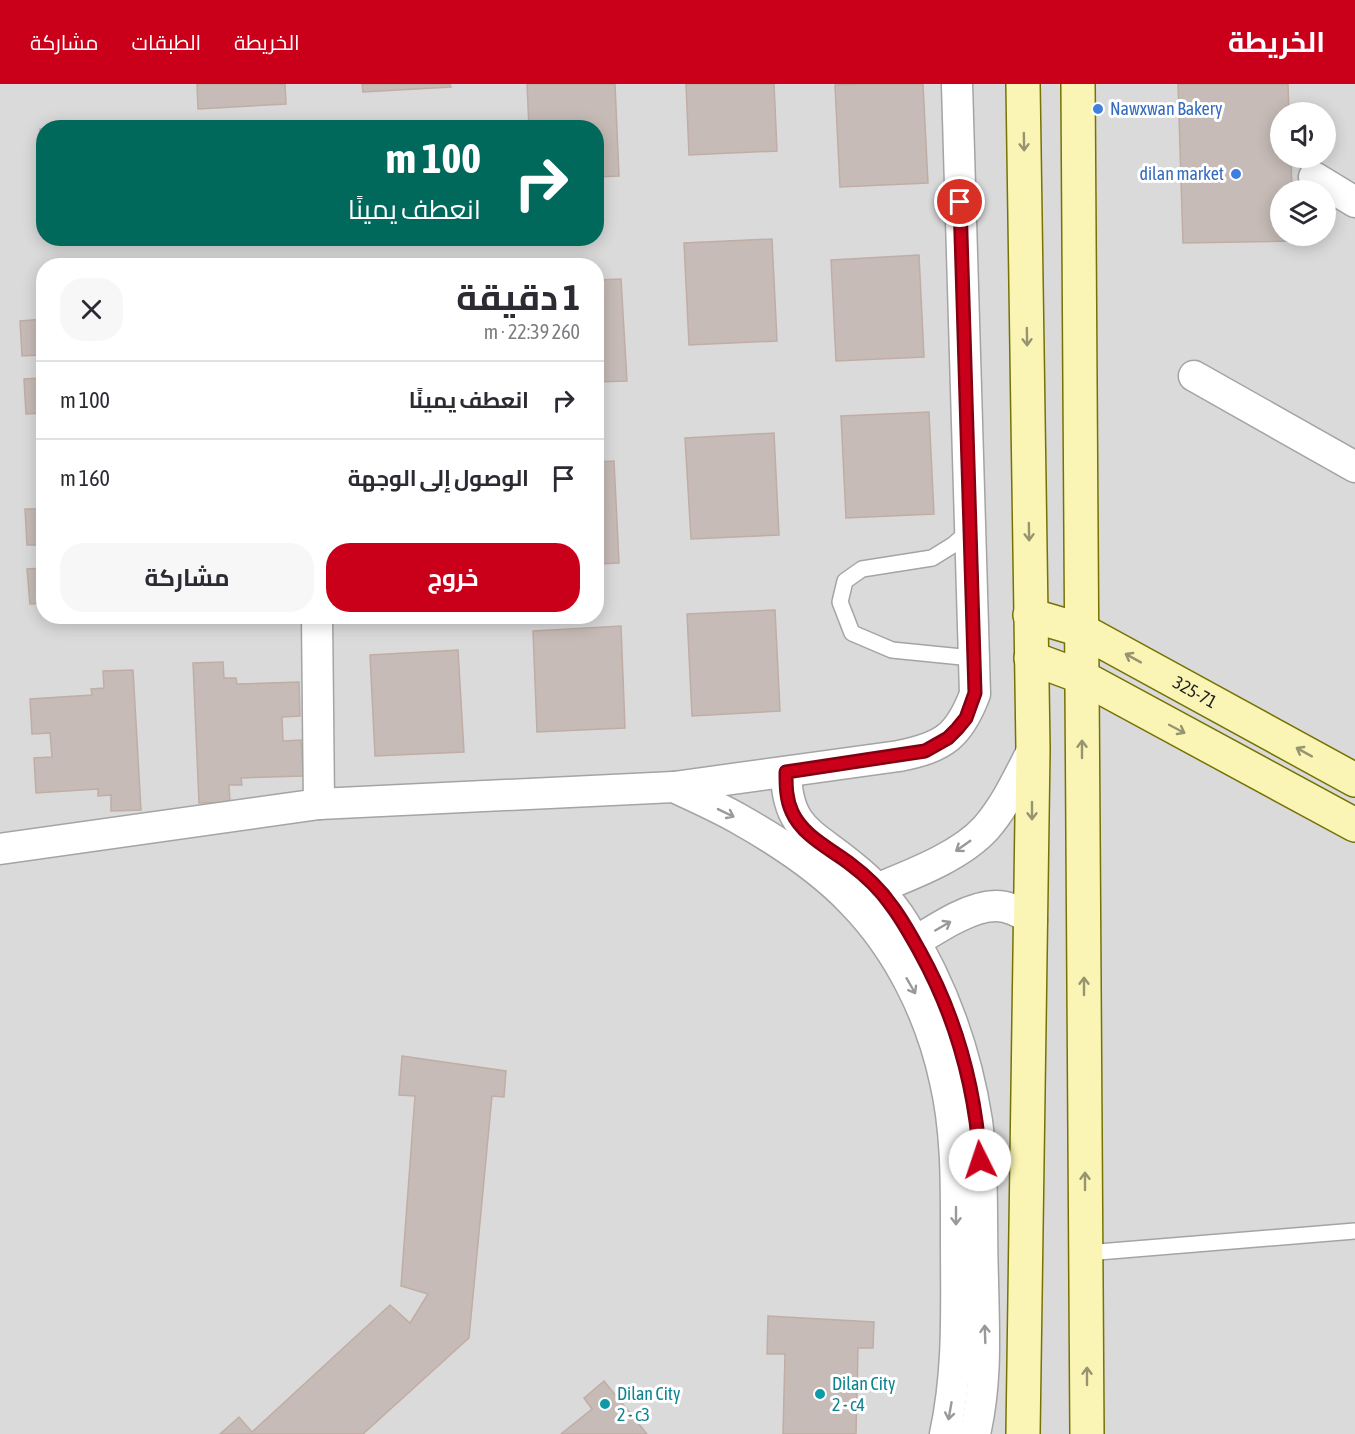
<!DOCTYPE html>
<html lang="ar">
<head>
<meta charset="utf-8">
<style>
  body { margin:0; font-family:"Asap Condensed",Cairo,sans-serif; background:#f7f7f7; color:#2b2b33; direction:rtl; height:100vh; display:flex; flex-direction:column; font-size:22px; white-space:nowrap }
  * { box-sizing:border-box; margin:0 }
  p { font-size:20px; color:#7c7c81 }
  .icon { flex:none; width:33px; height:33px; fill:none; stroke:currentColor; stroke-width:2; stroke-linecap:round; stroke-linejoin:round }
  .map { position:relative; flex:1; overflow:hidden; direction:ltr }
  .panel { position:absolute; left:36px; top:174px; width:568px; height:366px; display:flex; flex-direction:column; background:#fff; border-radius:24px; box-shadow:0 3px 15px #0003; direction:rtl }
  .panel>* { flex:none }
  .guide { position:absolute; left:36px; top:36px; width:568px; height:126px; border-radius:24px; box-shadow:0 3px 15px #0003; direction:rtl; background:#00695c; color:#fff; overflow:hidden }
  .tools { position:absolute; left:1270px; top:18px; display:grid; gap:12px }
  .tools a { display:grid; place-items:center; width:66px; height:66px; border-radius:50%; background:#fff; box-shadow:0 3px 15px #0003; font-size:30px }
  .pin { position:absolute; display:grid; place-items:center; width:51px; height:51px; color:#fff; margin:-26px; border:3px solid #fff; border-radius:50%; box-shadow:0 2px 6px #0007 }
  .me { position:absolute; width:66px; margin:-33px; rotate:356deg; stroke-linejoin:round; filter:drop-shadow(0 0 4px #0008) }
  .turn { display:flex; align-items:center; gap:21px; height:126px; padding:0 24px; font-size:27px }
  .turn .icon { width:78px; height:78px; stroke-width:2.5 }
  .turn b { display:block; font-size:42px; line-height:51px }
  .round { display:grid; place-items:center; flex:none; width:63px; height:63px; border-radius:24px; background:#f7f7f7 }
  .overview { display:flex; align-items:center; justify-content:space-between; height:102px; padding:0 24px }
  h1 { font-size:36px; font-weight:700; line-height:45px }
  .primary-button { display:flex; gap:12px; margin-top:auto; padding:12px 24px }
  .primary-button a { flex:1; height:69px; border-radius:24px; background:#ca001b; color:#fff; font-size:24px; font-weight:700; line-height:69px; text-align:center }
  .primary-button a+a { background:#f7f7f7; color:#2b2b33 }
  ul { padding:0; list-style:none }
  li { display:flex; align-items:center; gap:18px; height:78px; padding:0 24px; border-top:2px solid #e1e1e2 }
  li div { flex:1 }
  li b { display:block; font-size:22px }
  li em { font-style:normal }
  header { display:flex; align-items:center; gap:36px; box-sizing:border-box; height:84px; padding:0 30px; background:#ca001b; color:#fff }
  header strong { font-size:28px }
  nav { display:flex; gap:33px; margin-inline-start:auto; font-size:21px }
  .map>svg:first-child { display:block }
</style>
</head>
<body>
<header>
<strong>الخريطة</strong>
<nav><a>الخريطة</a><a>الطبقات</a><a>مشاركة</a></nav>
</header>
<div class="map">
<svg width="1355" height="1350" viewBox="0 0 1355 1350">
  <rect width="100%" height="100%" fill="#efe9e3"/>
  <path fill="#dbdada" fill-rule="evenodd" d="M0,0H1355V1350H0ZM1281,28H1326V74H1281ZM44,44H597V154H44ZM1281,106H1326V152H1281ZM44,182H597V532H44Z"/>
  <g fill="#c6bbb6" stroke="#c0ada5" stroke-width="1.5">
    <path d="M197,0H285L286,20L198,25Z"/>
    <path d="M362,0H450L451,3L363,8Z"/>
    <path d="M527,0H615L619,92L597,93V44H529Z"/>
    <path d="M686,0H774L777,67L689,71Z"/>
    <path d="M861,0H923L928,99L840,103L835,1Z"/>
    <path d="M1178,0H1288L1289,28H1281V74H1291L1292,106H1281V152H1293V157L1183,159Z"/>
    <path d="M128,40V44H68Z"/>
    <path d="M40,45H44V125Z"/>
    <path d="M772,155L777,257L689,261L684,159Z"/>
    <path d="M919,171L924,273L836,277L831,176Z"/>
    <path d="M621,195L627,297L597,298V196Z"/>
    <path d="M44,235V329L26,330L24,295L42,294L40,271L22,272L20,237Z"/>
    <path d="M929,328L934,430L846,434L841,332Z"/>
    <path d="M774,349L779,451L691,455L685,354Z"/>
    <path d="M614,377L619,479L597,480V378Z"/>
    <path d="M25,425H44V461H27Z"/>
    <path d="M44,484V519L30,520L27,485Z"/>
    <path d="M775,526L780,627L692,632L687,530Z"/>
    <path d="M105,532H134V538L105,539Z"/>
    <path d="M621,542L625,644L537,648L533,547Z"/>
    <path d="M458,566L464,668L375,672L370,571Z"/>
    <path d="M223,578L224,594H236L237,600L299,598L300,632L282,633L283,657L301,656L303,692L241,694L242,701H229L230,718L199,719L193,579Z"/>
    <path d="M133,586L141,726L111,727V711L98,712V705L36,709L34,674L52,673L50,649L32,650L30,615L92,611L91,605L104,604L103,587Z"/>
    <path d="M402,972L506,987L504,1013L492,1012L469,1254L363,1350H220L239,1333L252,1348L390,1221L410,1239L428,1210L401,1202L415,1012L399,1011Z"/>
    <path d="M768,1232L874,1238L873,1264H858L856,1350H783L785,1270H767Z"/>
    <path d="M604,1297L647,1350H561L592,1325L584,1314Z"/>
  </g>
  <g fill="none" stroke-linecap="round" stroke-linejoin="round">
    <g stroke="#a4a4a4" stroke-width="18">
      <g id="lane">
        <path d="M969,447L953,461L932,474L862,485L845,497L840,518L852,549L892,566L972,574"/>
        <path d="M1086,1169L1355,1147"/>
      </g>
    </g>
    <g stroke="#a4a4a4" stroke-width="33">
      <g id="street">
        <path d="M1314,93L1355,118"/>
        <path d="M1194,292L1355,383"/>
        <path d="M317,532L319,720"/>
        <path d="M786,688C787,746 813,749 852,782C872,798 890,817 904,839C942,900 966,966 977,1037C984,1090 981,1144 983,1196C984,1250 987,1297 975,1350"/>
        <path d="M674,703C695,713 718,723 739,735C778,757 821,785 852,818C899,866 931,932 945,997C957,1048 956,1103 956,1156C956,1221 959,1286 945,1350"/>
        <path d="M0,765L319,720L674,703L899,672C944,663 959,652 975,610L957,0"/>
        <path d="M862,811C901,794 957,776 986,744C1006,721 1019,692 1033,665"/>
        <path d="M898,868C925,853 965,822 996,822C1010,822 1021,829 1032,836"/>
      </g>
    </g>
    <g stroke="#767303" stroke-width="36">
      <g id="secondary">
        <path d="M1023,0L1033,665L1023,1350"/>
        <path d="M1078,0L1087,1350"/>
        <path id="s1" d="M1030,531L1081,546L1355,696"/>
        <path d="M1031,574L1082,593L1355,741"/>
      </g>
    </g>
    <use href="#lane" stroke="#fff" stroke-width="15"/>
    <use href="#street" stroke="#fff" stroke-width="30"/>
    <use href="#secondary" stroke="#faf5b5" stroke-width="33"/>
  </g>
  <defs><path id="oneway-shaft" d="M-6 0H5M1.5-3L5.5 0L1.5 3" fill="none" stroke-width="1.6" stroke-linecap="round" stroke-linejoin="round" transform="scale(1.5)"/></defs>
  <g stroke="#979471">
    <use href="#oneway-shaft" transform="translate(1024 58) rotate(89)"/>
    <use href="#oneway-shaft" transform="translate(1027 253) rotate(89)"/>
    <use href="#oneway-shaft" transform="translate(1029 448) rotate(89)"/>
    <use href="#oneway-shaft" transform="translate(1133 574) rotate(-151)"/>
    <use href="#oneway-shaft" transform="translate(1177 645) rotate(28)"/>
    <use href="#oneway-shaft" transform="translate(1082 665) rotate(-90)"/>
    <use href="#oneway-shaft" transform="translate(1304 668) rotate(-151)"/>
    <use href="#oneway-shaft" transform="translate(1032 727) rotate(90)"/>
    <use href="#oneway-shaft" transform="translate(1084 902) rotate(-90)"/>
    <use href="#oneway-shaft" transform="translate(1085 1097) rotate(-90)"/>
    <use href="#oneway-shaft" transform="translate(1087 1292) rotate(-90)"/>
  </g>
  <g stroke="#999">
    <use href="#oneway-shaft" transform="translate(726 729) rotate(26)"/>
    <use href="#oneway-shaft" transform="translate(963 762) rotate(145)"/>
    <use href="#oneway-shaft" transform="translate(943 842) rotate(-30)"/>
    <use href="#oneway-shaft" transform="translate(911 902) rotate(60)"/>
    <use href="#oneway-shaft" transform="translate(956 1132) rotate(90)"/>
    <use href="#oneway-shaft" transform="translate(985 1250) rotate(-92)"/>
    <use href="#oneway-shaft" transform="translate(950 1327) rotate(100)"/>
  </g>
  <g fill="none" stroke-linecap="round" stroke-linejoin="round">
    <g stroke="#830012" stroke-width="15">
      <path id="route" d="M960,118L975,609L966,634L957,645L948,654L925,667L786,688C786,702 786,715 792,728C803,752 829,764 849,779C865,791 880,805 891,821C902,835 911,852 920,868C956,933 975,1002 980,1076"/>
    </g>
    <use href="#route" stroke="#ca001b" stroke-width="10"/>
  </g>
  <g fill="#3f7fe0" stroke="#fff" stroke-width="2">
    <circle cx="1098" cy="25" r="6"/>
    <circle cx="1236" cy="90" r="6"/>
  </g>
  <g fill="#0f9aa8" stroke="#fff" stroke-width="2">
    <circle cx="820" cy="1310" r="6"/>
    <circle cx="605" cy="1320" r="6"/>
  </g>
  <g text-anchor="middle" stroke-width="6" stroke-linejoin="round" paint-order="stroke">
    <g font-size="18" fill="#366cbe" stroke="#fff" text-anchor="start">
      <text x="1110" y="31">Nawxwan Bakery</text>
      <text x="1224" y="96" text-anchor="end">dilan market</text>
    </g>
    <g font-size="18" fill="#1d1d1d" stroke="#fff">
      <text dy="6" stroke="none"><textPath href="#s1" startOffset="183">325-71</textPath></text>
    </g>
    <g font-size="18" fill="#0d838f" stroke="#fff" text-anchor="start">
      <text x="832" y="1306">Dilan City<tspan x="832" dy="21">2 - c4</tspan></text>
      <text x="617" y="1316">Dilan City<tspan x="617" dy="21">2 - c3</tspan></text>
    </g>
  </g>
</svg>
<div class="tools">
<a><svg class="icon" aria-label="sound" viewBox="0 0 24 24"><path d="M4 9h4l5-4v14l-5-4H4zM17 9q2 3 0 6"/></svg></a>
<a><svg class="icon" aria-label="layers" viewBox="0 0 24 24"><path d="M12 4l9 5-9 5-9-5zM3 14l9 5 9-5"/></svg></a>
</div>
<div class="pin" style="left:960px;top:118px;background:#d93025"><svg class="icon" aria-label="arrive" viewBox="0 0 24 24"><path d="M6 21V4h12l-3 4 3 4H6"/></svg></div>
<svg class="me" style="left:980px;top:1076px" viewBox="-20 -20 40 40"><circle r="19" fill="#fff"/><path d="M0-13L10 11 0 6-10 11z" fill="#ca001b"/></svg>
<div class="guide">
<div class="turn"><svg class="icon" aria-label="right" viewBox="0 0 24 24"><path d="M7 20v-9h11M14 6l5 5-5 5"/></svg><div><b>100 m</b>انعطف يمينًا</div></div>
</div>
<section class="panel">
<div class="overview"><div><h1>1 دقيقة</h1><p>260 m · 22:39</p></div><a class="round"><svg class="icon" aria-label="close" viewBox="0 0 24 24"><path d="M6 6l12 12M18 6L6 18"/></svg></a></div>
<ul>
<li><svg class="icon" aria-label="right" viewBox="0 0 24 24"><path d="M7 20v-9h11M14 6l5 5-5 5"/></svg><div><b>انعطف يمينًا</b></div><em>100 m</em></li>
<li><svg class="icon" aria-label="arrive" viewBox="0 0 24 24"><path d="M6 21V4h12l-3 4 3 4H6"/></svg><div><b>الوصول إلى الوجهة</b></div><em>160 m</em></li>
</ul>
<div class="primary-button"><a>خروج</a><a>مشاركة</a></div>
</section>
</div>
</body>
</html>
